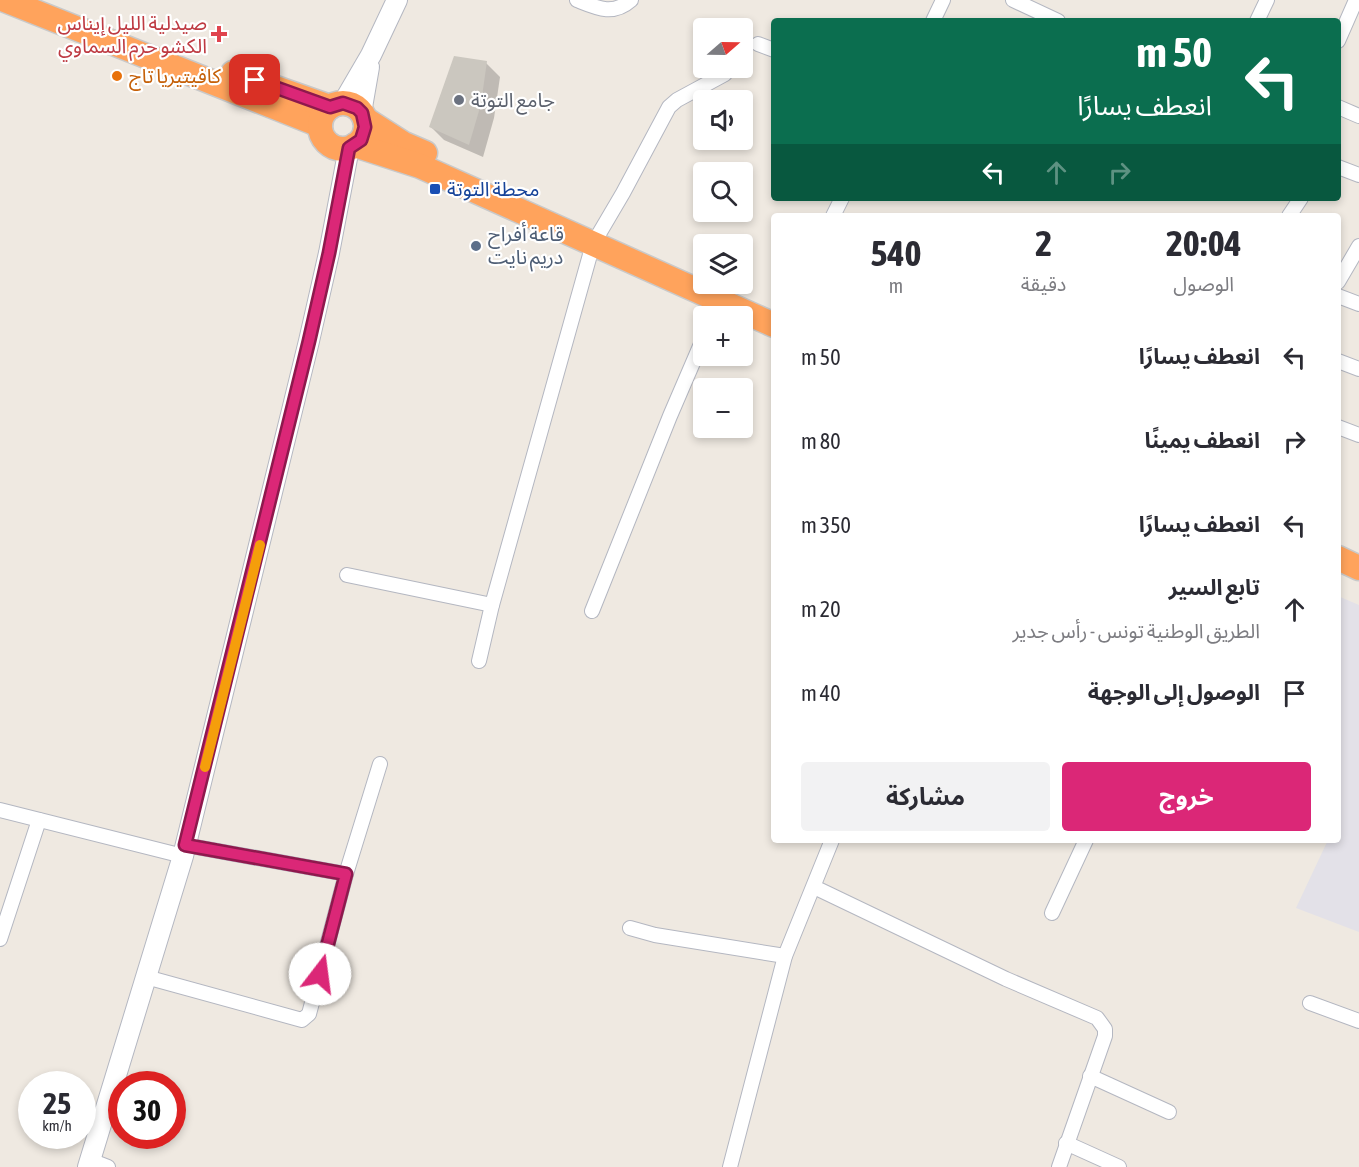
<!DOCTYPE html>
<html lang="ar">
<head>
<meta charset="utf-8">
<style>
  body { margin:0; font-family:"Asap Condensed","Noto Sans Arabic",sans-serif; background:#f2f2f3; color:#2b2b33; direction:rtl; height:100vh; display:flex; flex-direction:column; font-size:22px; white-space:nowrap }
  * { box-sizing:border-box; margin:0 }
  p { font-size:20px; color:#7c7c81 }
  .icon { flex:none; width:33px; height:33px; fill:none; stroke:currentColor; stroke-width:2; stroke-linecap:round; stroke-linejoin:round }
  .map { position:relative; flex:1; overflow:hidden; direction:ltr }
  .side { position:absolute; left:771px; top:213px; width:570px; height:630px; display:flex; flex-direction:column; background:#fff; border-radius:6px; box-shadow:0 3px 9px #0003; direction:rtl }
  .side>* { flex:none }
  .guide { position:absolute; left:771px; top:18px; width:570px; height:183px; border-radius:6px; box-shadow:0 3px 9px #0003; direction:rtl; background:#0b6e4f; color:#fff; overflow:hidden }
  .needle { width:39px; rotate:70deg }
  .buttons { position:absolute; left:693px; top:18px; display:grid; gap:12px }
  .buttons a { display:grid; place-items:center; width:60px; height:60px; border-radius:6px; background:#fff; box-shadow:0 3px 9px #0003; font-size:30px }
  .speed { position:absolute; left:18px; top:1071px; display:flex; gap:12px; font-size:30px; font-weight:700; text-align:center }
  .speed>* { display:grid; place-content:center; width:78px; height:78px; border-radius:50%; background:#fff; box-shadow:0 3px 9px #0003; line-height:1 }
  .speed small { font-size:15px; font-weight:400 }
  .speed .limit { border:9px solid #d22; background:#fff; color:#111 }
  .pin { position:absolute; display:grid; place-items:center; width:51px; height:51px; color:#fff; margin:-26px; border-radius:12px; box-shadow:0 3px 9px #0006 }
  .me { position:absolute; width:66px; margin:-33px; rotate:15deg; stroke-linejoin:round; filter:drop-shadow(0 0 4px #0008) }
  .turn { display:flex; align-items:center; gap:21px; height:126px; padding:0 30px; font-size:27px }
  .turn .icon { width:78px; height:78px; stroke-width:2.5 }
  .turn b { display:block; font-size:42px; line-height:51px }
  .lanes { display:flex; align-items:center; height:57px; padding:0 30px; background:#0003; justify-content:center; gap:30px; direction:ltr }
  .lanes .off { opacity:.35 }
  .eta { display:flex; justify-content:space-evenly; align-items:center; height:102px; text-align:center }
  .eta b { font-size:36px; font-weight:700; line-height:42px }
  .cta { display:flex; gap:12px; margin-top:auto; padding:12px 30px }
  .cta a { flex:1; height:69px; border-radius:6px; background:#db2777; color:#fff; font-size:24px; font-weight:700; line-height:69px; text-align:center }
  .cta a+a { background:#f2f2f3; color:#2b2b33 }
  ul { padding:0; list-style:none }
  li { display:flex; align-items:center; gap:18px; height:84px; padding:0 30px }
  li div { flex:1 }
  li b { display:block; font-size:22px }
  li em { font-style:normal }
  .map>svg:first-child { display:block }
</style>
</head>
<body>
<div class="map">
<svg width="1359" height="1167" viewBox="0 0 1359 1167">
  <rect width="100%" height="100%" fill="#efe9e1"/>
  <path fill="#e3e1e8" d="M1338,596L1359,605V932L1296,908L1328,840H1338Z"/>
  <path fill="#0003" d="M486,63L500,77L494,118L483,157L444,140L430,126Z"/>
  <path fill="#cbc7bf" d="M454,56L487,61L481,104L469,145L429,127Z"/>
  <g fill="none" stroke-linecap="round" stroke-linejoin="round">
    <g stroke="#b4b7c1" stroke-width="16">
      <g id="street">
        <path d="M577,0C597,8 613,16 631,0"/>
        <path d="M1013,0L1058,21"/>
        <path d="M933,21L943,0"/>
        <path d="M1257,21L1267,0"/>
        <path d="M1338,41L1356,0"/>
        <path d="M758,44L774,50"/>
        <path d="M1338,107L1359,116"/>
        <path d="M1338,167L1359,175"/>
        <path d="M833,216L842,198"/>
        <path d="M1289,216L1301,198"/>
        <path d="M1338,282L1359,246"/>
        <path d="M1338,296L1359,304"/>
        <path d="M712,316L719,301"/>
        <path d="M1338,361L1359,369"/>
        <path d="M1338,427L1359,435"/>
        <path d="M347,575L492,605"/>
        <path d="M592,611L670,416L704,337"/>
        <path d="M479,661L492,605L593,244L623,193L669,107L677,100L725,74"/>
        <path d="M0,810L183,856"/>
        <path d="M346,874L380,764"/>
        <path d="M814,887L1006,979L1097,1018L1105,1029V1036L1059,1167"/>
        <path d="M1052,913L1086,840"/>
        <path d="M630,928L655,935L785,956"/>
        <path d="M0,939L39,820"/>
        <path d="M146,977L302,1020L309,1014L346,874L185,845"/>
        <path d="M1310,1003L1359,1021"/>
        <path d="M1090,1076L1169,1112"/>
        <path d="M1066,1143L1119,1167"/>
        <path d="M90,1160L108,1167"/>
        <path d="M730,1167L785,956L832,840"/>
      </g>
    </g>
    <g stroke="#b4b7c1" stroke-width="22">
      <g id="secondary">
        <path d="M343,103L371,55L397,0"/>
        <path d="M361,113L369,67"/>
        <path d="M88,1167L183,856L309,341L329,253L349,148"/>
      </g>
    </g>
    <g stroke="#c9c9c9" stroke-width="27">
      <g id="highway">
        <path d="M5,0L320,125"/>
        <path d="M233,73L330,107"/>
        <circle cx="343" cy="126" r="23"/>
        <path d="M365,119L404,144L425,153"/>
        <path d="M355,145L420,166L774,325"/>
        <path d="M1338,558L1359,568"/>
      </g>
    </g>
    <use href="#street" stroke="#fff" stroke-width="14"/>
    <use href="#secondary" stroke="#fff" stroke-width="20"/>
    <use href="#highway" stroke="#ffa35c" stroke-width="24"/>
  </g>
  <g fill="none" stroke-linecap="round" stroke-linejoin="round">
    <g stroke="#8e194d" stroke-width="15">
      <path id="route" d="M255,80L330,107L343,103L357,108L362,113L365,127L361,140L349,148L329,253L309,341L185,845L346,874L320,974"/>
    </g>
    <use href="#route" stroke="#db2777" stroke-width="10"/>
    <path stroke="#f59e0b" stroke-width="10" d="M205,767L260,545"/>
  </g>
  <path fill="#e0444e" stroke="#fff" stroke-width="2" d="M216 25h6v6h6v6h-6v6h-6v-6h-6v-6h6z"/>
  <circle fill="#e8710a" stroke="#fff" stroke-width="2" cx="117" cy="76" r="6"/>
  <circle fill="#6b7280" stroke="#fff" stroke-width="2" cx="459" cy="100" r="6"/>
  <rect fill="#1a4fb4" stroke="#fff" stroke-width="2" x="429" y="183" width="12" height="12" rx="3"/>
  <circle fill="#5c6f8a" stroke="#fff" stroke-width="2" cx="476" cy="246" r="6"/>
  <g text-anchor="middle" stroke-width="4.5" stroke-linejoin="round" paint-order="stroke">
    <g font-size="20" fill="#be3a42" stroke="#fff" text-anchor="end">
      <text x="207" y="30">صيدلية الليل إيناس<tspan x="207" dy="23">الكشو حرم السماوي</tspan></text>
    </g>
    <g font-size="20" fill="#c56008" stroke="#fff" text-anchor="start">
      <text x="129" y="83">كافيتيريا تاج</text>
    </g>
    <g font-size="20" fill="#5b616d" stroke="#fff" text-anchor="start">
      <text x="471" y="107">جامع التوتة</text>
    </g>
    <g font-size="20" fill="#164399" stroke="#fff" text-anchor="start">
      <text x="447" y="196">محطة التوتة</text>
    </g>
    <g font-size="20" fill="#4e5e75" stroke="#fff" text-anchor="start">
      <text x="488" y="241">قاعة أفراح<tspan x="488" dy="23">دريم نايت</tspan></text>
    </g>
  </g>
</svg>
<div class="buttons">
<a><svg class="needle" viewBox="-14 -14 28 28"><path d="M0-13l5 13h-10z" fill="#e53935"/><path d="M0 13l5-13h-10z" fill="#7c7c81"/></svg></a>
<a><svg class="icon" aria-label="sound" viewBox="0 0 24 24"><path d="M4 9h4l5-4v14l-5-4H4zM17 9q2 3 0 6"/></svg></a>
<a><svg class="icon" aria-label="search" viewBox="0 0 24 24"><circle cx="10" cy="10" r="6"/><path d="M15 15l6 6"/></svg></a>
<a><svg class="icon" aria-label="layers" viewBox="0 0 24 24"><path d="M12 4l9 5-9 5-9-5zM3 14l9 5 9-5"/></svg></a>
<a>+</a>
<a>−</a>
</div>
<div class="speed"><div>25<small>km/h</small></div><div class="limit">30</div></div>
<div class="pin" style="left:255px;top:80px;background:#d93025"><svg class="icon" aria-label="arrive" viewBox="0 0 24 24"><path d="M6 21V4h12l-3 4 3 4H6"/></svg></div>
<svg class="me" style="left:320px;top:974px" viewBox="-20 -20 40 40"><circle r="19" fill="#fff"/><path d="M0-13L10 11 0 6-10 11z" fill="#db2777"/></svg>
<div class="guide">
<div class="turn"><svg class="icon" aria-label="left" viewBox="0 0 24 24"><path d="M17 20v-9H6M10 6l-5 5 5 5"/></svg><div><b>50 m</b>انعطف يسارًا</div></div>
<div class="lanes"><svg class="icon" aria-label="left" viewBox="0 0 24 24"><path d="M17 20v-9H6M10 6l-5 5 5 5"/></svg><svg class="icon off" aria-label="ahead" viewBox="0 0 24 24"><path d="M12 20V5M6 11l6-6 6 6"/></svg><svg class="icon off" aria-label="right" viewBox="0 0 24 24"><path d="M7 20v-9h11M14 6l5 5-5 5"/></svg></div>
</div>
<section class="side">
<div class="eta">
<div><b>20:04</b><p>الوصول</p></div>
<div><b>2</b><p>دقيقة</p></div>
<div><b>540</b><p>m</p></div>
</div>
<ul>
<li><svg class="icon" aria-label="left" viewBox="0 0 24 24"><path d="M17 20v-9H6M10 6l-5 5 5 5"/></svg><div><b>انعطف يسارًا</b></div><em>50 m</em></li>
<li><svg class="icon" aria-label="right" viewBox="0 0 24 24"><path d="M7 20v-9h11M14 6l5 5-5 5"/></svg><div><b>انعطف يمينًا</b></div><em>80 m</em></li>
<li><svg class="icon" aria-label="left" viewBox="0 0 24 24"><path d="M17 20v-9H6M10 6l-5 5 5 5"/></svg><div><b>انعطف يسارًا</b></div><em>350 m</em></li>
<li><svg class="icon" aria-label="ahead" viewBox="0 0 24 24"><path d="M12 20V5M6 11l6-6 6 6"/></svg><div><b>تابع السير</b><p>الطريق الوطنية تونس - رأس جدير</p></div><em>20 m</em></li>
<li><svg class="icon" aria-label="arrive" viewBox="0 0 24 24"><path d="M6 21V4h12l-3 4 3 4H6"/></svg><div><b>الوصول إلى الوجهة</b></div><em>40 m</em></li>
</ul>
<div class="cta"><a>خروج</a><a>مشاركة</a></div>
</section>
</div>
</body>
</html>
